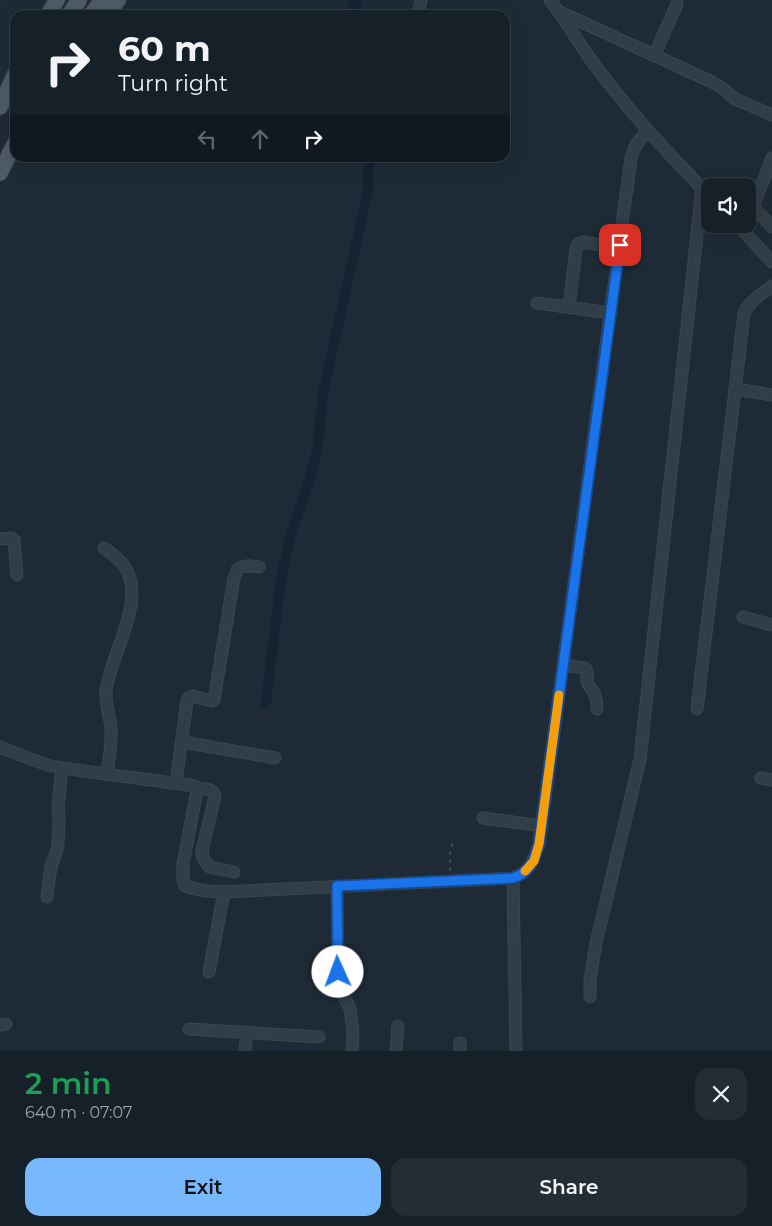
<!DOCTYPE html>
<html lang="en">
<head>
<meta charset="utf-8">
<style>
  body { margin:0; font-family:Montserrat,sans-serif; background:#232d34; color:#f1f3f6; height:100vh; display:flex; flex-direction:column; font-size:19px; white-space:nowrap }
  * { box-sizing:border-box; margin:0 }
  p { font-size:16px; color:#9ea3a8 }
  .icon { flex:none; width:28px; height:28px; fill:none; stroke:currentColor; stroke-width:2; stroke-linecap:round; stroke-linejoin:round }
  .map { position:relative; height:1051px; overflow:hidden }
  .panel { display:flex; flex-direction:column; background:#162028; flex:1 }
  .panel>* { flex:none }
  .top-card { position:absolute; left:10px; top:10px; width:500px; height:152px; border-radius:15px; box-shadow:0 5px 20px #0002,0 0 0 1px #353e45; background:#162028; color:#f1f3f6; overflow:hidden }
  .fabs { position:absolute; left:701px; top:178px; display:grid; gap:10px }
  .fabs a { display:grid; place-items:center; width:55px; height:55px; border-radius:10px; background:#162028; box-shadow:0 5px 20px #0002,0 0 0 1px #353e45; font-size:25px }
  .pin { position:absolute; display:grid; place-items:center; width:42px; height:42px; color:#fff; margin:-21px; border-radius:10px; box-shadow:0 2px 8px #0006 }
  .me { position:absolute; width:55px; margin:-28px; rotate:358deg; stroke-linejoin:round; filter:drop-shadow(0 0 4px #0008) }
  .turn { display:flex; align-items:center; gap:18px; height:105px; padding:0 25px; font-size:22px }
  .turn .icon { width:65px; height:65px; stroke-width:2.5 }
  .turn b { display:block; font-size:35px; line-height:42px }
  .lanes { display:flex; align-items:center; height:48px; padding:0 25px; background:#0003; justify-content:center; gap:25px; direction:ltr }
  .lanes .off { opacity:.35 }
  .round { display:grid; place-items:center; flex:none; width:52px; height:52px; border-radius:15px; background:#232d34 }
  .headline { display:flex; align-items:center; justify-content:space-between; height:85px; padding:0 25px }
  h1 { font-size:30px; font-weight:600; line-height:38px; color:#1e9e55 }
  .cta { display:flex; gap:10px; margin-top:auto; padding:10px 25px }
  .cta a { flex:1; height:58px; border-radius:15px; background:#78b8fd; color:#111; font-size:20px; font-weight:600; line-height:58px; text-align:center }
  .cta a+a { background:#232d34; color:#f1f3f6 }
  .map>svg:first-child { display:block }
</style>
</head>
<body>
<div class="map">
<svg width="772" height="1051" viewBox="0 0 772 1051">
  <rect width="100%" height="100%" fill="#1e2b36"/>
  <path fill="#122334" d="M349,0H361L360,15H349L348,10Z"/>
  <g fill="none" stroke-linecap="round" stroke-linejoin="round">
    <path stroke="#122334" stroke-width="10" d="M266,703L281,580L290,536L310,477L318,447L323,393L368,191L369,158"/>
    <g stroke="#3b4650" stroke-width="13">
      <g id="minor">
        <path d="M550,0C565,19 577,40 591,60C626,108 668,154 710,196"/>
        <path d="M560,12L712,82L722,88L735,99L772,115"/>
        <path d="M418,15L421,0"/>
        <path d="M654,56L677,4"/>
        <path d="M753,207L772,227"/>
        <path d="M748,220L772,158"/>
        <path d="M737,224L772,262"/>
        <path d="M537,303L611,313"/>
        <path d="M569,307L576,250L578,244L583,242L619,248"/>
        <path d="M735,389L772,395"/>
        <path d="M0,539L11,538L14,540L17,575"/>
        <path d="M104,548C112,554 119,558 124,566C148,598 110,656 106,691C105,704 110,715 111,729C112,744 109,759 107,774"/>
        <path d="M743,617L772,625"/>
        <path d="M563,665L585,668C591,676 584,677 588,684C589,686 592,689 593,691C596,696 597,703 597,709"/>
        <path d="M697,709L744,314C748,302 762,294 772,286"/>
        <path d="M182,742L275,758"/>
        <path d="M0,747L47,765L62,768L195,786L197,790L183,864V880L185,886C197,890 212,892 224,892L513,878C530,872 534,860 539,844L631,158C634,147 639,138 648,132"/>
        <path d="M761,778L772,780"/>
        <path d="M176,783L187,701L188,698L192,696L212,701L214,700L234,578C235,577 237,571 237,570C242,564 253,566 259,567"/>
        <path d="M196,788C204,789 213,788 215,796L202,851L203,858L209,867L234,872"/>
        <path d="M483,818L542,826"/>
        <path d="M513,878L516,1051"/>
        <path d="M337,886L338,973L341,991L350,1008L353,1032L352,1051"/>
        <path d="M47,897L51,866L55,856L58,845L59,822L58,806L62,768"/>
        <path d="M209,972L224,892"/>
        <path d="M590,997V980L596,943L640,759L702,188"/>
        <path d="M0,1025L6,1024"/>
        <path d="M189,1029L319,1037"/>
        <path d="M245,1051L247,1032"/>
        <path d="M396,1051L398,1026"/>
        <path d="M460,1051V1043"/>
      </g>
    </g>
    <g stroke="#3b4650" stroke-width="17">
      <g id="major">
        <path d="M48,15L57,0"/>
        <path d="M69,15L79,0"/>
        <path d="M91,15L102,0"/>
        <path d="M107,15L118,0"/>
        <path d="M0,107L15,74"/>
        <path d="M0,173L15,143"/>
      </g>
    </g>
    <path stroke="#385050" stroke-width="2" stroke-dasharray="4 4" stroke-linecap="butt" d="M450,871V851L453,842"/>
    <use href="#minor" stroke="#313d47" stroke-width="11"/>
    <use href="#major" stroke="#4f5c67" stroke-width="15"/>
  </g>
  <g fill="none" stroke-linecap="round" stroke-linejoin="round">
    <g stroke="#114b97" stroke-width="12">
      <path id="route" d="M338,972L337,886L513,878C531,872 534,860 539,844L620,245"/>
    </g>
    <use href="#route" stroke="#1a73e8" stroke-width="9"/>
    <path stroke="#f59e0b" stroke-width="9" d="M525,871L534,861L539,844L559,695"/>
  </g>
</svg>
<div class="fabs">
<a><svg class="icon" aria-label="sound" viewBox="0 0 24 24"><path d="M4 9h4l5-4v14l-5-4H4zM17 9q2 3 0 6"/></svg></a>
</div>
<div class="pin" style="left:620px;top:245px;background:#d93025"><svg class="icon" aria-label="arrive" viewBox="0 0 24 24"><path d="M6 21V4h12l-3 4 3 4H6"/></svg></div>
<svg class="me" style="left:338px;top:972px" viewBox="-20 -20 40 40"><circle r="19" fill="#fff"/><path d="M0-13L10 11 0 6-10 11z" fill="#1a73e8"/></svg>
<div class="top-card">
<div class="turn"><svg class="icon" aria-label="right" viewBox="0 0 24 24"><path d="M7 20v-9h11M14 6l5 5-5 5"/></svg><div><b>60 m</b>Turn right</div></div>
<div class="lanes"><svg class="icon off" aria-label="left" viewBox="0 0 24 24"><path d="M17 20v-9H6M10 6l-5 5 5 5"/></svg><svg class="icon off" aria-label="ahead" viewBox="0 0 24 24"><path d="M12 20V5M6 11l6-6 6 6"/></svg><svg class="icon" aria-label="right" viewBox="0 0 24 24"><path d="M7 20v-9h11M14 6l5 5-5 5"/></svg></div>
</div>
</div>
<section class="panel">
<div class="headline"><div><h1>2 min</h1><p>640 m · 07:07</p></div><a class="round"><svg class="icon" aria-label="close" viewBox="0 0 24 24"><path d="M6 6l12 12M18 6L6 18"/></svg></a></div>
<div class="cta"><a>Exit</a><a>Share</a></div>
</section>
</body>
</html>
